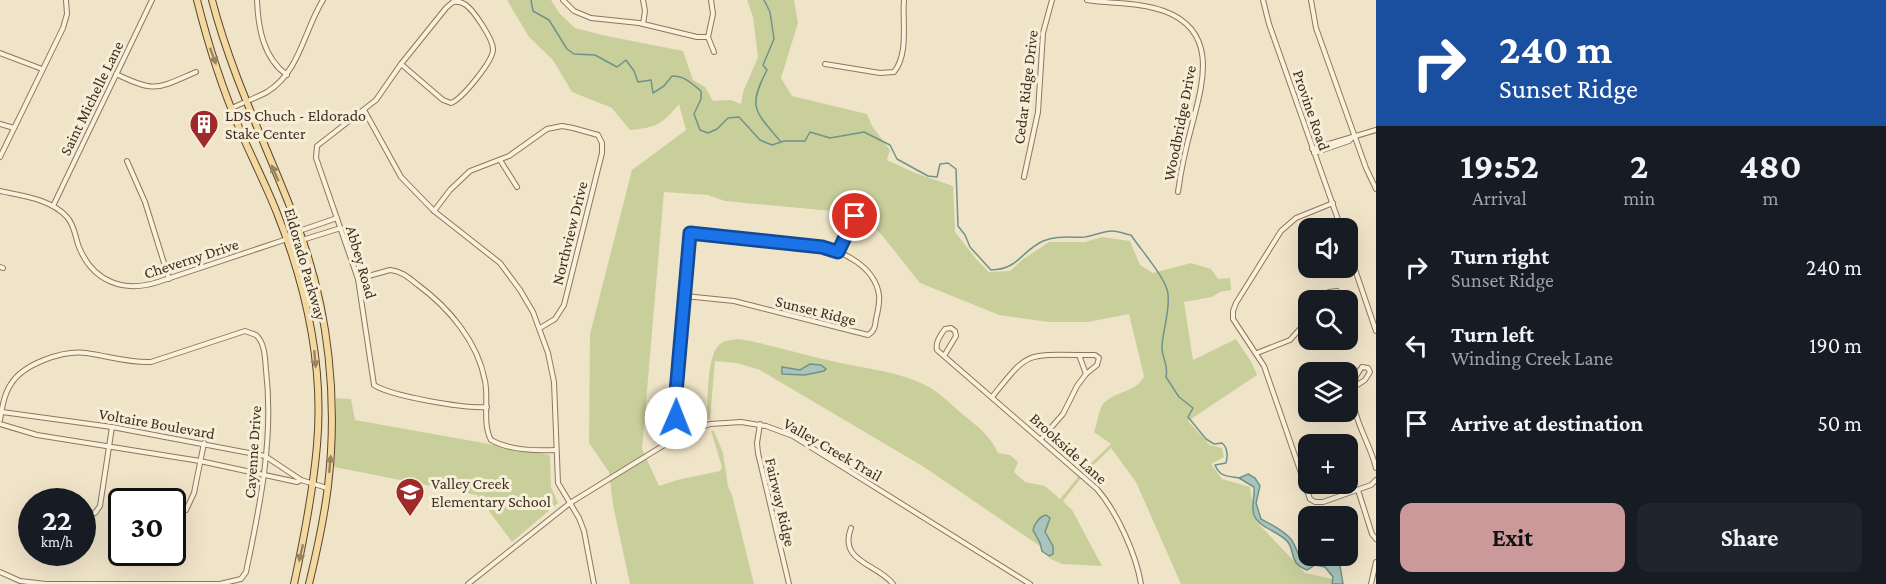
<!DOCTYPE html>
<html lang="en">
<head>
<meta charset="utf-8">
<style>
  body { margin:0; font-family:"Crimson Pro",serif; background:#20242c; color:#f1f3f6; height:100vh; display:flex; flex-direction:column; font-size:22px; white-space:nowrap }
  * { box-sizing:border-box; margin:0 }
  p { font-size:20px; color:#9ea1a6 }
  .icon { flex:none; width:33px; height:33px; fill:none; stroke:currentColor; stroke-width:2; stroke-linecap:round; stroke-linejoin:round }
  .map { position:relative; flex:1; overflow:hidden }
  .drawer { display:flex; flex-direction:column; background:#171b24; width:510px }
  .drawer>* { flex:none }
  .hud { background:#1a4fa0; color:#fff; overflow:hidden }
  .tools { position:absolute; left:1298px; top:218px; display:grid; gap:12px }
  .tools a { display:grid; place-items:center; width:60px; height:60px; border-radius:12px; background:#171b24; box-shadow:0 6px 24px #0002; font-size:30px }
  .speed { position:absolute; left:18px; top:488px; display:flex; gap:12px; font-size:30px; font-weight:700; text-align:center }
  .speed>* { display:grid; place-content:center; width:78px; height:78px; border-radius:50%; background:#171b24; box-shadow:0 6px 24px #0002; line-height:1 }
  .speed small { font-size:15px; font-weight:400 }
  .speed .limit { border:3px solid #111; border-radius:9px; background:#fff; color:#111 }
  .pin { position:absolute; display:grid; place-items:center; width:51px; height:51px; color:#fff; margin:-26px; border:3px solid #fff; border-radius:50%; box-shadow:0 2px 6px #0007 }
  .me { position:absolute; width:66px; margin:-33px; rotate:1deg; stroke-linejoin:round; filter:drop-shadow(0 0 4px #0008) }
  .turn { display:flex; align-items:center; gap:21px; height:126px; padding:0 24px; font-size:27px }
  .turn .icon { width:78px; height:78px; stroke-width:2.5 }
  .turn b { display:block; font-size:42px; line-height:51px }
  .eta { display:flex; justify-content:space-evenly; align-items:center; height:102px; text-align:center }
  .eta b { font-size:36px; font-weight:700; line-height:42px }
  .button { display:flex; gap:12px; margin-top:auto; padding:12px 24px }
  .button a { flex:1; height:69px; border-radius:12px; background:#cc999b; color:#111; font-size:24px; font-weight:700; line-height:69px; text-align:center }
  .button a+a { background:#20242c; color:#f1f3f6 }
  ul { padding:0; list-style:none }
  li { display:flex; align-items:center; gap:18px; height:78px; padding:0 24px }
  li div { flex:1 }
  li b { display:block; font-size:22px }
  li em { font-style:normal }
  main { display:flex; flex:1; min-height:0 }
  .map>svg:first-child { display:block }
</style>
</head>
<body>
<main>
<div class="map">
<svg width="1376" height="584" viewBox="0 0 1376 584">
  <rect width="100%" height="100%" fill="#f0e4c8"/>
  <g fill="#c9cf9b">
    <path d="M507,0H551L560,14L575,28L602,35L683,51L693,80L705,87L713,101L731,100L741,104L743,92L758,57L753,17L747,0H794L798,23L781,78L792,96L867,114L872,126L890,150L887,160L915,173L953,186L955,232L977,260L989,272L1010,271L1022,260L1049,242H1085L1102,237L1130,241L1140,265L1153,273L1191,263L1211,269L1218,279L1230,278L1231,290L1220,292L1212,297L1184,302L1193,360L1236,339L1252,363L1257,375L1188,421L1210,445L1222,448L1224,457L1211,464L1222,479L1250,487L1256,521L1305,573L1333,579L1332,584H1181L1136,482L1111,448L1085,473L1083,471L1111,444L1094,432C1097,424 1099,409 1103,404C1114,391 1138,392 1144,376L1129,314L1088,322H1049L999,315L920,283L881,234L854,213L725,201L708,195L664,192L642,449L659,486L677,480L720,471L722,467L711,431H714L723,453L728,486L732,495L754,584H630L613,505L609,472L589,443L590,334L632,170L686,130L679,104C661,125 658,127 630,130L612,108L572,92L553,60L529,37Z"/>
    <path d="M738,339C770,344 800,354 832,361C865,369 899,371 929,387C941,394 951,404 961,413C976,425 990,435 998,453L1010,455L1018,462L1014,472L1025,482L1045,486L1060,499L1079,476L1081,478L1063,501L1072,510L1102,566L1062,564L1049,558L1047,551L924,467L760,370L737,363L715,361L710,419L707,420C708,403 706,355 720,344C724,340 732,340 738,339Z"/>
    <path d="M336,398L351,399L355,420L550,455L551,487L558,503L512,542L477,495L334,467Z"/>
  </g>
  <g fill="#a9c4bc" stroke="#6f938a" stroke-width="1.5">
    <path d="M810,364L821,365L826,369L824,371L805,375L782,374V367L800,370Z"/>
    <path d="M1248,474L1255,478L1260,486L1256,503L1261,519C1270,524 1281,529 1289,537C1301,548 1295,573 1320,556L1340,566L1343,584H1332L1333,577L1325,567L1315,565L1307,570C1288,563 1296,551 1287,541C1278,531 1259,528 1254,515C1251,506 1255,496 1254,487L1239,478Z"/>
    <path d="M1046,515L1050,518L1045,532L1053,546V554L1049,556L1042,551L1040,543L1033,530C1034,524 1040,516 1046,515Z"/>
  </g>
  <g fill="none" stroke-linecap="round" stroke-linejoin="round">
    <g stroke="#6f938a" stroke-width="1.5">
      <path d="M531,0L533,11L549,20L567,49L574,54L595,55L617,67L626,60L634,71L638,82L651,80L653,93L664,86L672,76C685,76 691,83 701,91V99L694,114L700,130L708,133L717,129L728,118L739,117L760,140L772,145L784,141H805L810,132L830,138L864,132L890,145L897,159L928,176L937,177L940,164L948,163L956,169L958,226L965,235L970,247L991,270C1019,269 1020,252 1043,241C1058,235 1070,238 1085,237C1094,236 1103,231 1112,231C1118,231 1125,234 1131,235C1140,249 1167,279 1168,294C1170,311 1163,329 1162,346C1161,357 1169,364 1166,377L1179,397L1193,408L1188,417L1206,439L1214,444L1222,443C1228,448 1228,455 1226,463L1215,465C1220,478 1229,476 1241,478"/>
      <path d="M764,0L770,12L774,39L763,65L767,70C747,108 755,111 781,142"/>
    </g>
    <g stroke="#8d765c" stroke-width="6">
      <g id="minor">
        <path d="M257,0C258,27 263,58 287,75"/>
        <path d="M563,0L574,11L591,18L639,23L697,37H708"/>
        <path d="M711,0L713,14L708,37L714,52"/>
        <path d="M1087,0C1112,4 1140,2 1164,11C1219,31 1203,83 1192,125C1186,147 1181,169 1178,192"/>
        <path d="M1263,0L1269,24L1341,228"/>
        <path d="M1311,0L1316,28L1366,168L1376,189"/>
        <path d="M453,2C458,1 462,2 466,5C474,11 493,39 493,49C494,60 462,99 451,103L443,100L401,64L446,8Z"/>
        <path d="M643,24L645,11L643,0"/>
        <path d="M0,53L42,69"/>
        <path d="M401,64L376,100L317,146L316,158L358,279L374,385C391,396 465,409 487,407"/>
        <path d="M825,64L880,73L894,72C909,54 902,21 904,0"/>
        <path d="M116,74C156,93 156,89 196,72"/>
        <path d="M232,108C244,102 256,98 267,92C300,72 304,30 323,0"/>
        <path d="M364,110L401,177L434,211L500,263L520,290L533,312L548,353L554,382L558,483L579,518L584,531L594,584"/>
        <path d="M0,124L14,128"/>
        <path d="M1312,149L1376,130"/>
        <path d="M1314,153L1349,141L1354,136"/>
        <path d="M0,157L63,28L67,14L66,0"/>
        <path d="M500,160L517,187"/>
        <path d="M127,161L145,202L169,279"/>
        <path d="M1024,177L1038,112L1043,33L1052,0"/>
        <path d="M0,191C23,196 51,199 67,217C75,226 75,237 79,247C93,282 124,293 158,282L287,239L299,231L337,218"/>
        <path d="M1333,203L1296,218L1281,231L1236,303L1233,311V319L1264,366L1310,499L1315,502H1323L1371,485L1376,480"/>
        <path d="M53,206L152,0"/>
        <path d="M434,211L450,190L470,171L509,156L547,129L562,126L573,128L598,135L602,143V153L564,305L555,319L540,328"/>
        <path d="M287,239L302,240L341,228"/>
        <path d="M1347,246L1376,331"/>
        <path d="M839,252L856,216"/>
        <path d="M0,267L3,268"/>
        <path d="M358,279L390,270C402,271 409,278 418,285C449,308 478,342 485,381C489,400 482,423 491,440C509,450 536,451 556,450"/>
        <path d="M1322,300L1329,292L1337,291"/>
        <path d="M1257,353L1290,340L1308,320"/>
        <path d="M1079,355H1095L1099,358L1097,365L1086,374"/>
        <path d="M944,356L956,336L955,331L951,328L945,329C941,334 935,343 937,350L1097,489C1117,512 1136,554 1141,584"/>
        <path d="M1362,367L1368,368L1370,372L1365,380L1354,387L1356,376Z"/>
        <path d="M1354,387C1349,415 1370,442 1376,468"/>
        <path d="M992,397C1027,354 1023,354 1079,355L1086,374L1077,386L1063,414L1041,439"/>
        <path d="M2,412L112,427L265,456L301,480L327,488"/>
        <path d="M0,420C2,408 4,394 11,384C23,364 63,350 86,353C108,356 129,363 151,362L245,331L256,335C265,343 265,358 266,370C274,438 260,506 246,572L241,579L220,584H46L20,581L0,572"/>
        <path d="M0,424L37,435L200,461L297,482L301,480"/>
        <path d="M760,424L757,443L758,453L789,584"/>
        <path d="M682,434L675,414V403L690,233L818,247C843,250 875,267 879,295C880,303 878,311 876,319C875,326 875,331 868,335L734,301L685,296"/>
        <path d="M1358,490L1372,534L1376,539"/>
        <path d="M186,510L194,493L204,443"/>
        <path d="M82,516L95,513L100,506L112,427"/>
        <path d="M851,528C838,562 878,564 893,584"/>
        <path d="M468,584L570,503L682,434L710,424L741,422L766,426L793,436L1030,584"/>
        <path d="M1371,584L1376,562"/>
      </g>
    </g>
    <g stroke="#5b4430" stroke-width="8">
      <g id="primary">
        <path d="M197,0C208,44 222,88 240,130C252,158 266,185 277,213C306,286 324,366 317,445C313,492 304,538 294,584"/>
        <path d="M212,0C233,81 270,152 299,230C329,311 338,400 328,486C324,519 317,551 309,584"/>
      </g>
    </g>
    <use href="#minor" stroke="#faf1dc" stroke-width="4"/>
    <use href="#primary" stroke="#f3d9a0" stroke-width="6"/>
  </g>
  <defs><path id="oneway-solid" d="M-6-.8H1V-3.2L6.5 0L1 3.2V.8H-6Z" transform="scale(1.5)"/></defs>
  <g fill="#988460">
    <use href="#oneway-solid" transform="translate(213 56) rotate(70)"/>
    <use href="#oneway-solid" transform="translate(275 173) rotate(-113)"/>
    <use href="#oneway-solid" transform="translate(315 359) rotate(85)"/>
    <use href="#oneway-solid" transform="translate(330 464) rotate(-85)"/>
    <use href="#oneway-solid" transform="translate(301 553) rotate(103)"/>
  </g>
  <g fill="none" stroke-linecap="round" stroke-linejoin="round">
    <g stroke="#114b97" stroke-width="15">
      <path id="route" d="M676,418L675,404L690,233L822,247L838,252L855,216"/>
    </g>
    <use href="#route" stroke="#1a73e8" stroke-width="10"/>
  </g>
  <defs>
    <g id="building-pin" transform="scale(1.5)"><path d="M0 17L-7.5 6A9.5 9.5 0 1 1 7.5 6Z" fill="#9e2a2b" stroke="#f7eed8"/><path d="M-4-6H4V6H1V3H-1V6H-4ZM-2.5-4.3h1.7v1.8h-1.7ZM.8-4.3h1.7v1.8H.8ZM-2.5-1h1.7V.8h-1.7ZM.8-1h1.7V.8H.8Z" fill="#fff"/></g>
    <g id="school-pin" transform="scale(1.5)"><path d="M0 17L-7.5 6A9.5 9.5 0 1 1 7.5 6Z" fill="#9e2a2b" stroke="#f7eed8"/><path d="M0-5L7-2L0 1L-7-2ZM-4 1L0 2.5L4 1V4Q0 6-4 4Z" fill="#fff"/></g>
  </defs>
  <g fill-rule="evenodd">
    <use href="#building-pin" x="204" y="124"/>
    <use href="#school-pin" x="410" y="492"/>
  </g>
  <g text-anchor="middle" stroke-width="6" stroke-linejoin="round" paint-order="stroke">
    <g font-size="16" fill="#3d2e20" stroke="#f7eed8">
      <text transform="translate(1025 87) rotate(-83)" y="6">Cedar Ridge Drive</text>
      <text transform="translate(91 98) rotate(-64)" y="6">Saint Michelle Lane</text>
      <text transform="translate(1312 110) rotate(71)" y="6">Provine Road</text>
      <text transform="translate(1179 123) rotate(-79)" y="6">Woodbridge Drive</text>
      <text transform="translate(569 233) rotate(-76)" y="6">Northview Drive</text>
      <text transform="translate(191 258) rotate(-18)" y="6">Cheverny Drive</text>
      <text transform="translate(362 262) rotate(74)" y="6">Abbey Road</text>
      <text transform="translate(306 264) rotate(74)" y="6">Eldorado Parkway</text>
      <text transform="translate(816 310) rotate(14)" y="6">Sunset Ridge</text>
      <text transform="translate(157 423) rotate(10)" y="6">Voltaire Boulevard</text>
      <text transform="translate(1069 448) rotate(42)" y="6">Brookside Lane</text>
      <text transform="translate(833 449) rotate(30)" y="6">Valley Creek Trail</text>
      <text transform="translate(252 452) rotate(-86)" y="6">Cayenne Drive</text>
      <text transform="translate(781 502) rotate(77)" y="6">Fairway Ridge</text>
    </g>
    <g font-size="16" fill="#3d2e20" stroke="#f7eed8" text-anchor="start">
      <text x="225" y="121">LDS Chuch - Eldorado<tspan x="225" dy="18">Stake Center</tspan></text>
      <text x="431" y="489">Valley Creek<tspan x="431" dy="18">Elementary School</tspan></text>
    </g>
  </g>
</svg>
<div class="tools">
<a><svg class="icon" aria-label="sound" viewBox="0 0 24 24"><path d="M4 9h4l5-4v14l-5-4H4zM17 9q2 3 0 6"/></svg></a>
<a><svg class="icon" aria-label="search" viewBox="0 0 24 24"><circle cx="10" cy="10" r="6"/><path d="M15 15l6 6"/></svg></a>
<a><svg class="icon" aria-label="layers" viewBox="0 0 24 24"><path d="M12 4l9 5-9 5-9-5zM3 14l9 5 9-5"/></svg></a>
<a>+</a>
<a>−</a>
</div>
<div class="speed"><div>22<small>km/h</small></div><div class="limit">30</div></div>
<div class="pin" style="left:855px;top:216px;background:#d93025"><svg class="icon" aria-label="arrive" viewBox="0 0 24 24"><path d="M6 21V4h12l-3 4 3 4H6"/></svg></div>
<svg class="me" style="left:676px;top:418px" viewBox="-20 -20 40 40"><circle r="19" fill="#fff"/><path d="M0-13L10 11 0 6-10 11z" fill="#1a73e8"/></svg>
</div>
<section class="drawer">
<div class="hud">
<div class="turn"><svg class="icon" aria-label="right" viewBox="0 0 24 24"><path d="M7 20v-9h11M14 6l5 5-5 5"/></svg><div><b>240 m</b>Sunset Ridge</div></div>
</div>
<div class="eta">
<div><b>19:52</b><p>Arrival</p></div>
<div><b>2</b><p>min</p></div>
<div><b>480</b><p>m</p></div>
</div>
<ul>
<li><svg class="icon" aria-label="right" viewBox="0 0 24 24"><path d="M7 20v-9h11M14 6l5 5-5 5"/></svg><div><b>Turn right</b><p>Sunset Ridge</p></div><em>240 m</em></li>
<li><svg class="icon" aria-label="left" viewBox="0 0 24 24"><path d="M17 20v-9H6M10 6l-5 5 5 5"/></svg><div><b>Turn left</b><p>Winding Creek Lane</p></div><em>190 m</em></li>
<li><svg class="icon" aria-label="arrive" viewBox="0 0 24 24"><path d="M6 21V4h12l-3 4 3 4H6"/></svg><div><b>Arrive at destination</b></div><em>50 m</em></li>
</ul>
<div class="button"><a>Exit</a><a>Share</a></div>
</section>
</main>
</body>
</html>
